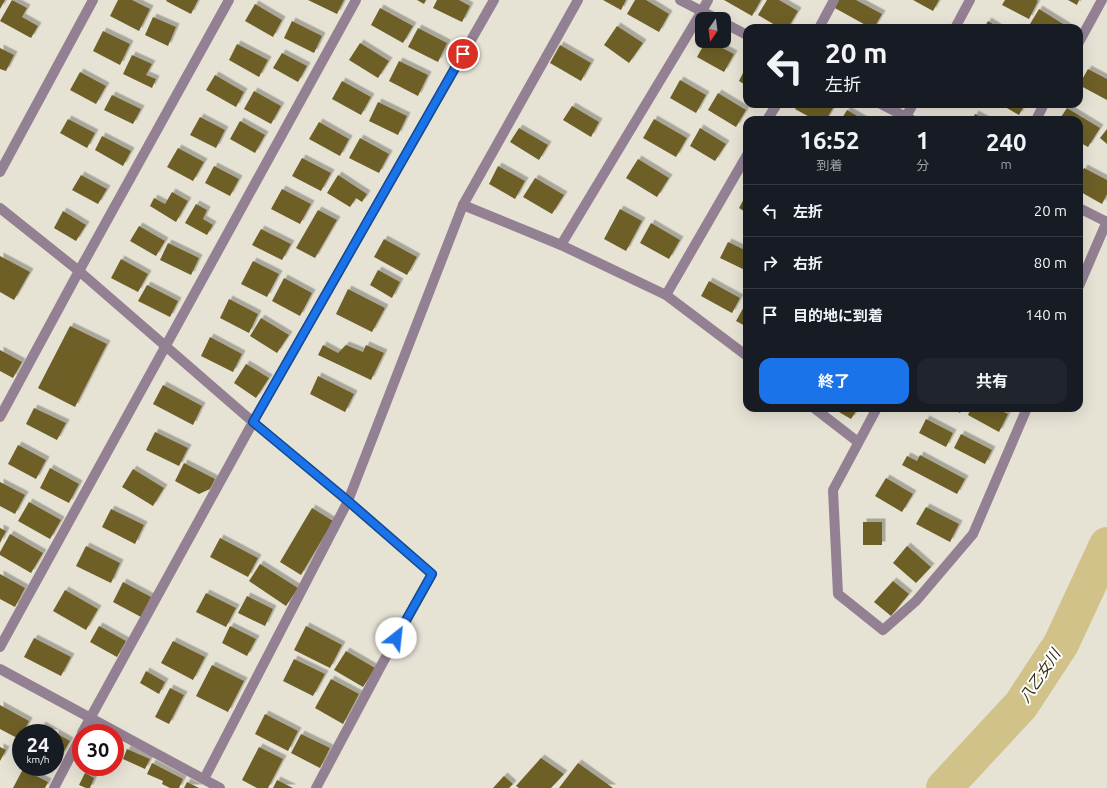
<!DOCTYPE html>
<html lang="ja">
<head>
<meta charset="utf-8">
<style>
  body { margin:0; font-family:Ubuntu,"Noto Sans JP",sans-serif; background:#20242c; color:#f1f3f6; height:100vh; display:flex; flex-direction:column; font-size:15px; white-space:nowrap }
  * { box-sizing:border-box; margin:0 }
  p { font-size:13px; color:#9ea1a6 }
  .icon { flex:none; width:22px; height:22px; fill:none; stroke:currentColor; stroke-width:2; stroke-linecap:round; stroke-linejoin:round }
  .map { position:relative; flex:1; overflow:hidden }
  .drawer { position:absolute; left:743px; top:116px; width:340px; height:296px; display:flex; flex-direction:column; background:#171b24; border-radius:12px; box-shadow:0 4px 16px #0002 }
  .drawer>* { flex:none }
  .guide { position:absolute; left:743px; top:24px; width:340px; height:84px; border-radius:12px; box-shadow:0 4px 16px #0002; background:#171b24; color:#f1f3f6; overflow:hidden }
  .needle { width:26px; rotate:194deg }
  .tools { position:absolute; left:695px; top:12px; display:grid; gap:8px }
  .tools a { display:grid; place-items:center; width:36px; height:36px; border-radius:8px; background:#171b24; box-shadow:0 4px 16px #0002; font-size:20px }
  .speed { position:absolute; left:12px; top:724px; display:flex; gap:8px; font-size:20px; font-weight:700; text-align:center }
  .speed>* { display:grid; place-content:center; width:52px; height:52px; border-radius:50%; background:#171b24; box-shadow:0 4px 16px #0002; line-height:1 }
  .speed small { font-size:10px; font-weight:400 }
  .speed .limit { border:6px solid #d22; background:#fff; color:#111 }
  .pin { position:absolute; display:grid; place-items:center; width:34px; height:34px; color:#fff; margin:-17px; border:2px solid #fff; border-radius:50%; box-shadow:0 1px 4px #0007 }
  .me { position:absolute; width:44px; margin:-22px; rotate:29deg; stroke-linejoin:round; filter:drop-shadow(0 0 3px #0008) }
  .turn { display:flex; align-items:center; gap:14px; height:84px; padding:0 16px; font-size:18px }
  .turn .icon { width:52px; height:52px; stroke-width:2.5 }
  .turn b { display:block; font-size:28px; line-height:34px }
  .eta { display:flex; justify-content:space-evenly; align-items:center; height:68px; text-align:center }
  .eta b { font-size:24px; font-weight:700; line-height:28px }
  .cta { display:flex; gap:8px; margin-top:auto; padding:8px 16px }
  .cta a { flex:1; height:46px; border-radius:12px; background:#1a73e8; color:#fff; font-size:16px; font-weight:700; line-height:46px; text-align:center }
  .cta a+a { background:#20242c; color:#f1f3f6 }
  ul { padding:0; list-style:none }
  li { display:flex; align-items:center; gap:12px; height:52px; padding:0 16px; border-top:1px solid #363941 }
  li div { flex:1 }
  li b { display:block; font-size:15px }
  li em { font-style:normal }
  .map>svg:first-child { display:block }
</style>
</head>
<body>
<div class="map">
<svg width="1107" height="788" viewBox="0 0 1107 788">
  <defs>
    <filter id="shadow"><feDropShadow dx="3.5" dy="-3.5" stdDeviation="0" flood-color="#0004"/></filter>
  </defs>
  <rect width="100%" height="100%" fill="#e6e3d5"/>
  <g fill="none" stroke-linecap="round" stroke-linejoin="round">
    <path stroke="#d1c289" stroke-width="36" d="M944,788L1021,705L1061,644L1107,545"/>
  </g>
  <g fill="#6d5f27" filter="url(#shadow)">
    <path d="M0,0H5L0,9Z"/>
    <path d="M12,0L27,8L22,17L38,26L31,38L0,21Z"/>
    <path d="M118,0H132L150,9L139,31L110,16Z"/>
    <path d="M167,0H198L191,14L166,1Z"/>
    <path d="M308,0H344L337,14Z"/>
    <path d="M417,0H426L424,4Z"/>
    <path d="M437,0H459L470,6L462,22L433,8Z"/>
    <path d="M603,0H626L621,10Z"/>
    <path d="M635,0H646L669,14L659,32L627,14Z"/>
    <path d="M724,0H761L752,16Z"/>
    <path d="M767,0H779L798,11L788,28H780L758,15Z"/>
    <path d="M837,0H856L882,14L874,28H871L833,7Z"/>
    <path d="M913,0H939L933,11Z"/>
    <path d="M1005,0H1036L1038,1L1029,19L1002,5Z"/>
    <path d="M1068,0H1079L1077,5Z"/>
    <path d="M255,4L282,20L273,37L245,21Z"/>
    <path d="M380,8L413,26L403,43L371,25Z"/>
    <path d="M1039,9L1068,27L1067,28H1036L1030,24Z"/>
    <path d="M153,17L176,27L168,46L145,35Z"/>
    <path d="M292,21L322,36L314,53L284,38Z"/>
    <path d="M988,21L999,28H984Z"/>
    <path d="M617,26L643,43L629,63L604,45Z"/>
    <path d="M418,28L447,43L438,62L408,47Z"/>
    <path d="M103,31L130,44L120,65L93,51Z"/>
    <path d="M706,41H709L734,54L724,72L697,57Z"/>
    <path d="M360,43L389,61L378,78L349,60Z"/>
    <path d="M237,44L268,60L259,77L229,60Z"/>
    <path d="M560,45L591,63L581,81L550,63Z"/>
    <path d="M0,48L14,55L6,71L0,69Z"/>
    <path d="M282,53L307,66L298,82L273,68Z"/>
    <path d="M132,55L152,64L146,75L156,79L152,88L123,74Z"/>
    <path d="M399,61L428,75L418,96L389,81Z"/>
    <path d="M747,65V86L739,81Z"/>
    <path d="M1088,69L1107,79V100L1079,85Z"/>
    <path d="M80,72L106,86L96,104L70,90Z"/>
    <path d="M215,75L244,92L236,107L206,90Z"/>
    <path d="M680,80L706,95L696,113L670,98Z"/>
    <path d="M342,81L371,97L361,115L332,99Z"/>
    <path d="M254,91L281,106L271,124L244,109Z"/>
    <path d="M718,93L746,110L736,127L708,110Z"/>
    <path d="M112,95L141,109L133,124L104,110Z"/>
    <path d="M378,102L407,116L398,135L369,121Z"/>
    <path d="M798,104H825L833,108L826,120H815L795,109Z"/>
    <path d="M1000,104H1025L1019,115Z"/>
    <path d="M572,106L599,122L591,137L563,120Z"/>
    <path d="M1067,108L1100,128L1088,147L1079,142V120H1059Z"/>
    <path d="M847,110L864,120H841Z"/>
    <path d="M975,114L986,120H972Z"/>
    <path d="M200,117L225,130L216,148L190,135Z"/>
    <path d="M68,119L95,133L87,148L60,133Z"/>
    <path d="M654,119L687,138L676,157L643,138Z"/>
    <path d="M240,121L265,135L255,153L230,139Z"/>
    <path d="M319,122L349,139L340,156L309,139Z"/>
    <path d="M519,128L548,145L539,160L510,142Z"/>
    <path d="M700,128L726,144L715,161L690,146Z"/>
    <path d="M1107,129V144L1100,138Z"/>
    <path d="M102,136L131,151L123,166L95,150Z"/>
    <path d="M360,138L389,154L379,173L349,158Z"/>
    <path d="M178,148L204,162L193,181L167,167Z"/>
    <path d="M302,158L331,173L321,191L292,176Z"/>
    <path d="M638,159L669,178L657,197L626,178Z"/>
    <path d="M214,166L239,179L230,196L205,183Z"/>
    <path d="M498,166L525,181L515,199L489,184Z"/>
    <path d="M1084,168L1107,180V194L1102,204L1079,191V178Z"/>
    <path d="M81,175L107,189L98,204L72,190Z"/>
    <path d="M338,175L367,194L362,202L356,198L350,207L327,193Z"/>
    <path d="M535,178L564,195L552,214L523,197Z"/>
    <path d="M282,189L311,204L300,224L271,209Z"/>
    <path d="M172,192L188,201L176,222L150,206L154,198L165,204Z"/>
    <path d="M747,193V213L739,208Z"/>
    <path d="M196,204L207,210L203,219L213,225L207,235L185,223Z"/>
    <path d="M620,209L642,221L626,251L604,239Z"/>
    <path d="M318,210L337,220L315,258L296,248Z"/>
    <path d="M63,211L86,225L76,241L54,228Z"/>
    <path d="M651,223L680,240L669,259L640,243Z"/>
    <path d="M139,226L165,241L156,256L130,241Z"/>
    <path d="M261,229L291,244L282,260L252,245Z"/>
    <path d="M384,239L417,257L407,275L374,257Z"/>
    <path d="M728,242L747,251V271L720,258Z"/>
    <path d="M168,243L199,258L191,275L160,260Z"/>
    <path d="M0,256L30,272L14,300L0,292Z"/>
    <path d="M121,259L148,274L138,292L111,278Z"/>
    <path d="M253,261L279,274L267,297L241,284Z"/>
    <path d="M378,270L400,282L392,298L370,285Z"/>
    <path d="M284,278L312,293L300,316L272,301Z"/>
    <path d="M709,281L740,298L732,313L701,296Z"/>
    <path d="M147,285L178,301L170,317L138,301Z"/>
    <path d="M348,289L385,308L372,332L336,314Z"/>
    <path d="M229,299L258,314L249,333L220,318Z"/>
    <path d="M746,303H747V327L736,321Z"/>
    <path d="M261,318L289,335L277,353L250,336Z"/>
    <path d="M70,326L107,344L75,407L38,388Z"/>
    <path d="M210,337L242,354L233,372L201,356Z"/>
    <path d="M323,345L338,353L346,345L363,352L366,345L384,353L371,380L318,355Z"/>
    <path d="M0,350L22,362L13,378L0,371Z"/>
    <path d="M246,364L269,378L256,398L234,383Z"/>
    <path d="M318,376L354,394L345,412L310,394Z"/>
    <path d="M163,385L202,406L193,425L153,404Z"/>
    <path d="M34,408L66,423L57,440L26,424Z"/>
    <path d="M832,408H858L851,419Z"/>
    <path d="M952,408H963L960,413Z"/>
    <path d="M971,408H995L1008,414L999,432L968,415Z"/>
    <path d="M926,419L953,433L946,447L919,433Z"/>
    <path d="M155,432L188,448L179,466L146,450Z"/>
    <path d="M961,434L992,450L985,464L954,448Z"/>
    <path d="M18,445L46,460L36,479L8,464Z"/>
    <path d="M920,455L965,479L957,494L902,465L907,456L917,461Z"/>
    <path d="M184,463L215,479L210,489L199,494L175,481Z"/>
    <path d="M50,468L79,484L69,503L40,488Z"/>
    <path d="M133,469L164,488L153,506L122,487Z"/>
    <path d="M886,478L913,494L902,512L875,496Z"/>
    <path d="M0,482L25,495L15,514L0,506Z"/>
    <path d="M29,502L61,520L50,539L18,521Z"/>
    <path d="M926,507L959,524L950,542L916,524Z"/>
    <path d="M312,508L333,521L301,575L280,562Z"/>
    <path d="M111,509L144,525L135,544L102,527Z"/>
    <rect x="863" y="522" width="19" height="23"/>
    <path d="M0,528L6,531L0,543Z"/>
    <path d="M10,534L43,553L31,573L0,555V552Z"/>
    <path d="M220,538L258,558L248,577L210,557Z"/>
    <path d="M86,546L120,563L111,583L76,566Z"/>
    <path d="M907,546L931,567L916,583L893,563Z"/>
    <path d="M260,564L298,588L286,606L249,581Z"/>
    <path d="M0,574L25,588L15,607L0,599Z"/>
    <path d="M893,581L909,594L891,616L874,602Z"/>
    <path d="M123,582L151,597L141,617L113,602Z"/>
    <path d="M65,590L98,609L86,630L53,611Z"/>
    <path d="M206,593L236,608L226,627L196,612Z"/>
    <path d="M247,596L273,609L265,626L238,613Z"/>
    <path d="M99,626L126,641L117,657L90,642Z"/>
    <path d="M230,626L256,639L247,656L222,643Z"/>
    <path d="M306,626L342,645L330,668L294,650Z"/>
    <path d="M34,638L71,657L61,676L24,657Z"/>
    <path d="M173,641L205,657L193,680L161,663Z"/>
    <path d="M346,651L375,668L363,687L334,670Z"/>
    <path d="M294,659L325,674L313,696L283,681Z"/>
    <path d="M212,665L244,681L228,712L196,696Z"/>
    <path d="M146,671L165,682L159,694L140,683Z"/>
    <path d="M331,679L359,694L343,724L315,708Z"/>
    <path d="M170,688L184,695L169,724L155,717Z"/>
    <path d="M0,705L29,721L23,733H21V736L19,739L0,729Z"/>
    <path d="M265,714L298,731L288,751L255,734Z"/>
    <path d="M42,725L70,741L59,760L55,757V733H38Z"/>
    <path d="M301,734L330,748L320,768L291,753Z"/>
    <path d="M0,747L6,750L0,761Z"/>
    <path d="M259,747L283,759L268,788H257L242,780Z"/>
    <path d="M127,749L150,759L145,769L123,759Z"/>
    <path d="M541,758L564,774L551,788H519L516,786Z"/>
    <path d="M152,763L183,779L179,788H170L162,784L163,781L147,774Z"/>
    <path d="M578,763L613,788H559Z"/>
    <path d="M86,767H104L100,776L85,769Z"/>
    <path d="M23,769L48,782L45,788H13Z"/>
    <path d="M85,773L94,778L90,788H86L79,785Z"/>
    <path d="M504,776L513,784L509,788H493Z"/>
    <path d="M277,780L293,788H273Z"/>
    <path d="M187,782L199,788H184Z"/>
  </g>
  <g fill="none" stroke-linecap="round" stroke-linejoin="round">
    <g stroke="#938093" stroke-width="10">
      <path d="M680,0L717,19"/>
      <path d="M724,23L747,35"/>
      <path d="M819,28L834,0"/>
      <path d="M955,28L970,0"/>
      <path d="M1079,42L1102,0"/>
      <path d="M881,104L912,120"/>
      <path d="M767,120L777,104"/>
      <path d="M904,120L913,104"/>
      <path d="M1036,120L1044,104"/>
      <path d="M0,172L93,0"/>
      <path d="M463,205L561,245L666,295L747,356"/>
      <path d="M0,208L79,271L253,422L348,501L432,574L382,664L316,788"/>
      <path d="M1079,208L1107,222"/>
      <path d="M561,245L702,11L708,0"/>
      <path d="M1079,286L1107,221"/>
      <path d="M666,295L747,155"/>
      <path d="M814,408L858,442"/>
      <path d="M877,408L833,490L838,594L883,630L916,601L973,534L1027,408"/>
      <path d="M0,417L79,271L229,0"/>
      <path d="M0,647L356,0"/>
      <path d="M0,669L220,788"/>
      <path d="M82,733L253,422L494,0"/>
      <path d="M204,779L348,501L463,205L578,0"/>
      <path d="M54,788L81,736"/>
    </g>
  </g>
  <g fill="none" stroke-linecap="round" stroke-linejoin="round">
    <g stroke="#114b97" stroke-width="10">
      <path id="route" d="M396,638L432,574L348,501L253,422L463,54"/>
    </g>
    <use href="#route" stroke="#1a73e8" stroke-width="7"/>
  </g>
  <g text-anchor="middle" stroke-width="4" stroke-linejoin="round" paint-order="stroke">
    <g font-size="15" font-style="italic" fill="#322c11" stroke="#fff">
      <text transform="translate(1040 676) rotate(-56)" y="5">八乙女川</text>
    </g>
  </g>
</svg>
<div class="tools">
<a><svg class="needle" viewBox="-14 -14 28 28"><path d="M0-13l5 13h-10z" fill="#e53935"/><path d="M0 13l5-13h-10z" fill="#9ea1a6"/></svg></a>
</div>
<div class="speed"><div>24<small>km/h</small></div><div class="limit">30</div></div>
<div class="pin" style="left:463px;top:54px;background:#d93025"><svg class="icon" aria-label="arrive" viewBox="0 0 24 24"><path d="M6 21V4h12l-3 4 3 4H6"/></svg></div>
<svg class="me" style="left:396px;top:638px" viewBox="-20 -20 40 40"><circle r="19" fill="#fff"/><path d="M0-13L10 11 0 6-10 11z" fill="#1a73e8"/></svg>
<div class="guide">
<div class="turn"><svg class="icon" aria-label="left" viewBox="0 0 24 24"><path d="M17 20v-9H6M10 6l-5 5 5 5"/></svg><div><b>20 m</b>左折</div></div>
</div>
<section class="drawer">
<div class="eta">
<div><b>16:52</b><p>到着</p></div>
<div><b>1</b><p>分</p></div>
<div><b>240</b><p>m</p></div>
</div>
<ul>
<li><svg class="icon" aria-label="left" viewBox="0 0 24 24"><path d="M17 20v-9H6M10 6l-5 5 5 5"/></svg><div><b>左折</b></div><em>20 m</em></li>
<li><svg class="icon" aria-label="right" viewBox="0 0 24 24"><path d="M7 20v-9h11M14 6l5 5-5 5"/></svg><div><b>右折</b></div><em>80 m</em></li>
<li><svg class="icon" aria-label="arrive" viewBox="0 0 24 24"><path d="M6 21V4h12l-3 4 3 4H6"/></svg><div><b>目的地に到着</b></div><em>140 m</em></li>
</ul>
<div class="cta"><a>終了</a><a>共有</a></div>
</section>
</div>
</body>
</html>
